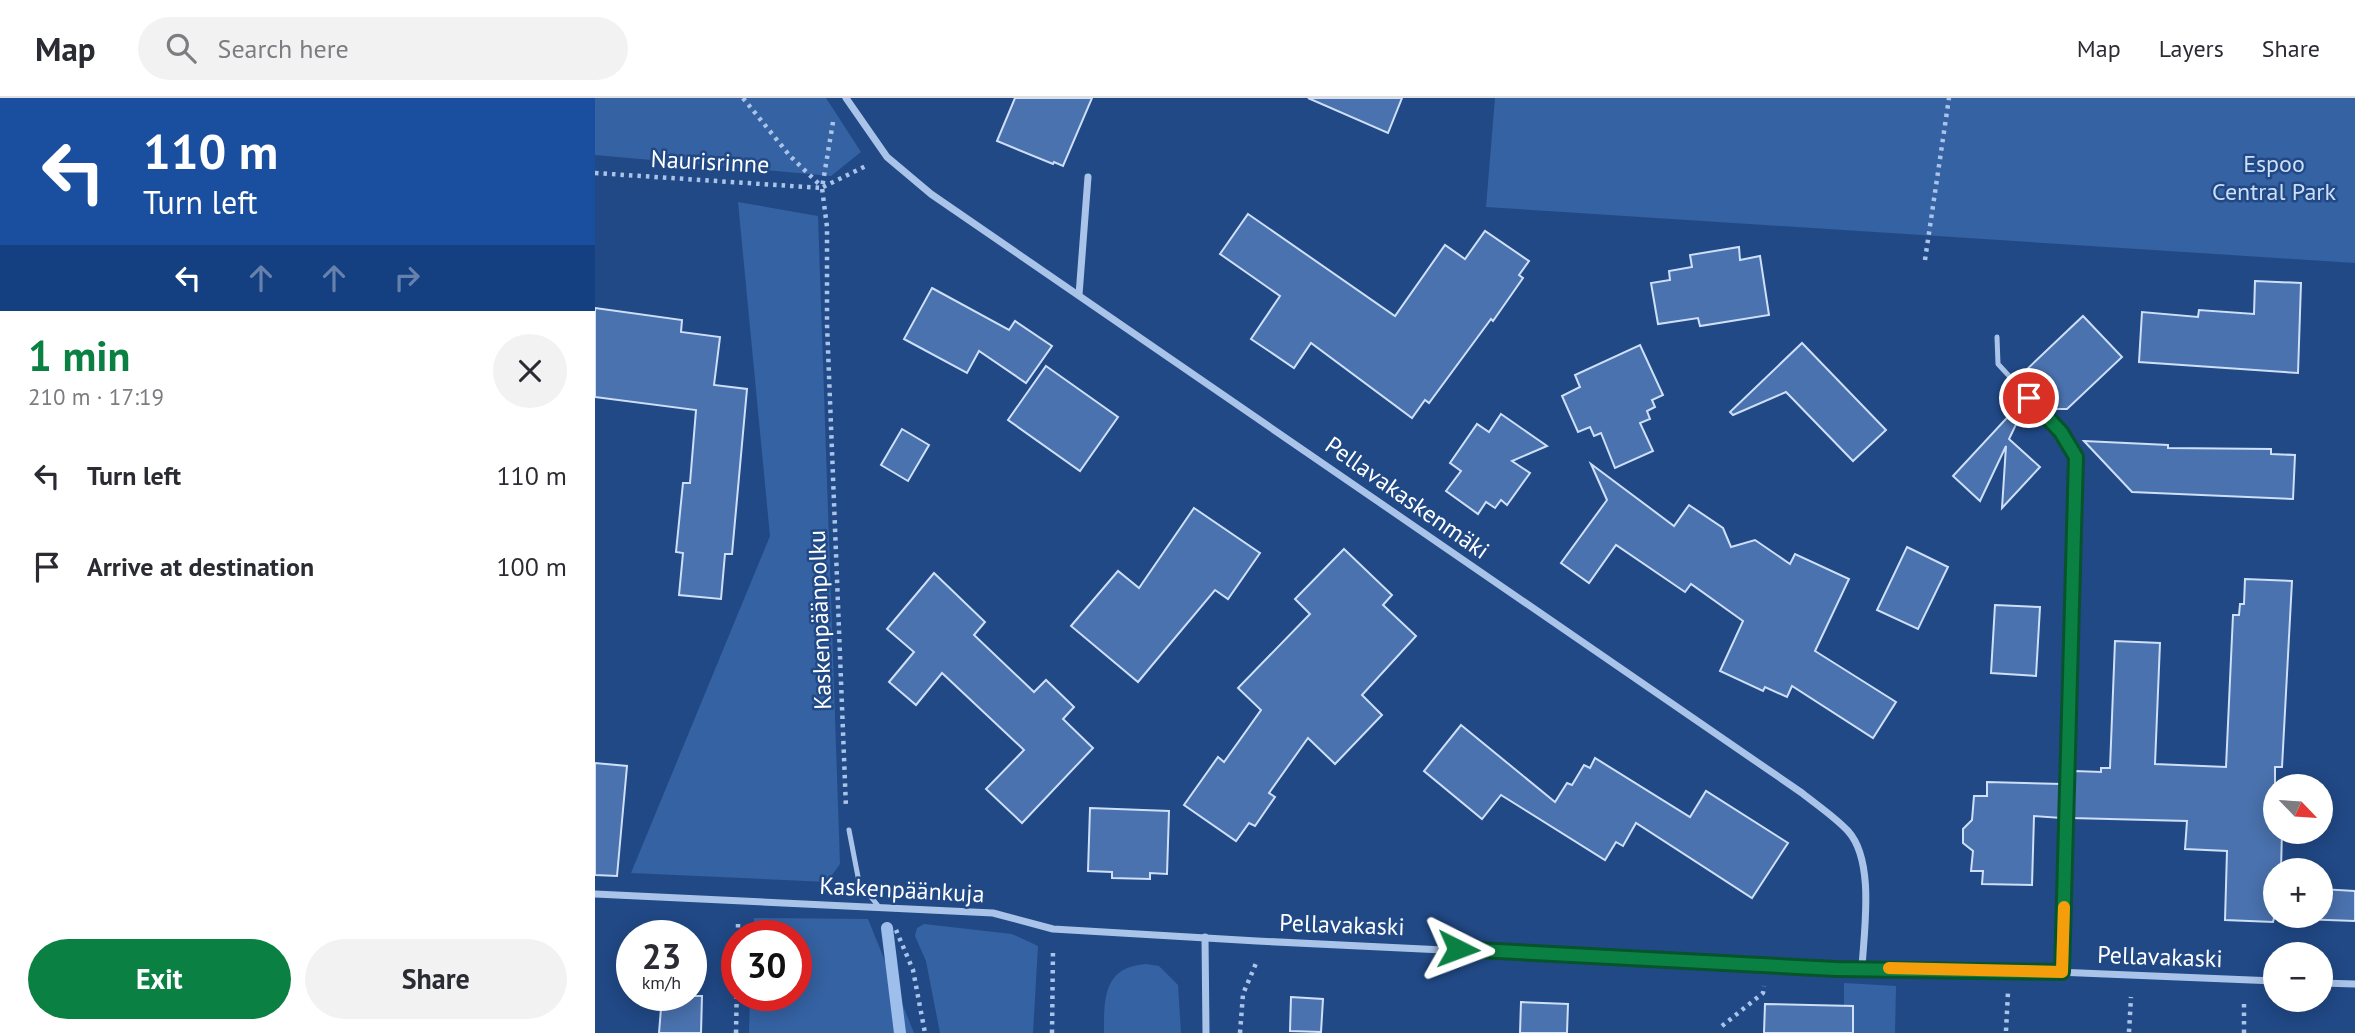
<!DOCTYPE html>
<html lang="en">
<head>
<meta charset="utf-8">
<style>
  body { margin:0; font-family:"PT Sans",sans-serif; background:#f2f2f3; color:#2b2b33; height:100vh; display:flex; flex-direction:column; font-size:26px; white-space:nowrap }
  * { box-sizing:border-box; margin:0 }
  p { font-size:23px; color:#7c7c81 }
  .icon { flex:none; width:38px; height:38px; fill:none; stroke:currentColor; stroke-width:2; stroke-linecap:round; stroke-linejoin:round }
  .map { position:relative; flex:1; overflow:hidden }
  .sheet { display:flex; flex-direction:column; background:#fff; width:595px }
  .sheet>* { flex:none }
  .banner { background:#1a4fa0; color:#fff; overflow:hidden }
  .needle { width:46px; rotate:115deg }
  .fabs { position:absolute; left:1668px; top:676px; display:grid; gap:14px }
  .fabs a { display:grid; place-items:center; width:70px; height:70px; border-radius:50%; background:#fff; box-shadow:0 4px 18px #0003; font-size:35px }
  .speed { position:absolute; left:21px; top:822px; display:flex; gap:14px; font-size:35px; font-weight:700; text-align:center }
  .speed>* { display:grid; place-content:center; width:91px; height:91px; border-radius:50%; background:#fff; box-shadow:0 4px 18px #0003; line-height:1 }
  .speed small { font-size:18px; font-weight:400 }
  .speed .limit { border:10px solid #d22; background:#fff; color:#111 }
  .pin { position:absolute; display:grid; place-items:center; width:60px; height:60px; color:#fff; margin:-30px; border:4px solid #fff; border-radius:50%; box-shadow:0 2px 7px #0007 }
  .me { position:absolute; width:77px; margin:-38px; rotate:93deg; stroke-linejoin:round; filter:drop-shadow(0 0 5px #0008) }
  .turn { display:flex; align-items:center; gap:24px; height:147px; padding:0 28px; font-size:32px }
  .turn .icon { width:91px; height:91px; stroke-width:2.5 }
  .turn b { display:block; font-size:49px; line-height:60px }
  .lanes { display:flex; align-items:center; height:66px; padding:0 28px; background:#0003; justify-content:center; gap:35px; direction:ltr }
  .lanes .off { opacity:.35 }
  .round { display:grid; place-items:center; flex:none; width:74px; height:74px; border-radius:37px; background:#f2f2f3 }
  .head { display:flex; align-items:center; justify-content:space-between; height:119px; padding:0 28px }
  h1 { font-size:42px; font-weight:800; line-height:52px; color:#0b8043 }
  .cta { display:flex; gap:14px; margin-top:auto; padding:14px 28px }
  .cta a { flex:1; height:80px; border-radius:42px; background:#0b8043; color:#fff; font-size:28px; font-weight:800; line-height:80px; text-align:center }
  .cta a+a { background:#f2f2f3; color:#2b2b33 }
  ul { padding:0; list-style:none }
  li { display:flex; align-items:center; gap:21px; height:91px; padding:0 28px }
  li div { flex:1 }
  li b { display:block; font-size:26px }
  li em { font-style:normal }
  header { display:flex; align-items:center; gap:42px; box-sizing:border-box; height:98px; padding:0 35px; background:#fff; border-bottom:2px solid #e1e1e2 }
  header strong { font-size:33px }
  nav { display:flex; gap:38px; margin-inline-start:auto; font-size:24px }
  .search { width:490px; height:63px; background:#f2f2f3; display:flex; align-items:center; gap:18px; box-sizing:border-box; padding:0 24px; border-radius:38px; color:#7c7c81; font-size:26px }
  main { display:flex; flex:1; min-height:0 }
  .map>svg:first-child { display:block }
</style>
</head>
<body>
<header>
<strong>Map</strong>
<div class="search"><svg class="icon" aria-label="search" viewBox="0 0 24 24"><circle cx="10" cy="10" r="6"/><path d="M15 15l6 6"/></svg>Search here</div>
<nav><a>Map</a><a>Layers</a><a>Share</a></nav>
</header>
<main>
<section class="sheet">
<div class="banner">
<div class="turn"><svg class="icon" aria-label="left" viewBox="0 0 24 24"><path d="M17 20v-9H6M10 6l-5 5 5 5"/></svg><div><b>110 m</b>Turn left</div></div>
<div class="lanes"><svg class="icon" aria-label="left" viewBox="0 0 24 24"><path d="M17 20v-9H6M10 6l-5 5 5 5"/></svg><svg class="icon off" aria-label="ahead" viewBox="0 0 24 24"><path d="M12 20V5M6 11l6-6 6 6"/></svg><svg class="icon off" aria-label="ahead" viewBox="0 0 24 24"><path d="M12 20V5M6 11l6-6 6 6"/></svg><svg class="icon off" aria-label="right" viewBox="0 0 24 24"><path d="M7 20v-9h11M14 6l5 5-5 5"/></svg></div>
</div>
<div class="head"><div><h1>1 min</h1><p>210 m · 17:19</p></div><a class="round"><svg class="icon" aria-label="close" viewBox="0 0 24 24"><path d="M6 6l12 12M18 6L6 18"/></svg></a></div>
<ul>
<li><svg class="icon" aria-label="left" viewBox="0 0 24 24"><path d="M17 20v-9H6M10 6l-5 5 5 5"/></svg><div><b>Turn left</b></div><em>110 m</em></li>
<li><svg class="icon" aria-label="arrive" viewBox="0 0 24 24"><path d="M6 21V4h12l-3 4 3 4H6"/></svg><div><b>Arrive at destination</b></div><em>100 m</em></li>
</ul>
<div class="cta"><a>Exit</a><a>Share</a></div>
</section>
<div class="map">
<svg width="1760" height="935" viewBox="0 0 1760 935">
  <rect width="100%" height="100%" fill="#214986"/>
  <g fill="#3562a3">
    <path d="M0,0H231L266,54L236,78L0,57Z"/>
    <path d="M900,0H1760V165L891,109Z"/>
    <path d="M143,104L223,118L245,766L232,784L36,775L175,438Z"/>
    <path d="M159,820L273,821L319,935H154L155,898H201V838H158Z"/>
    <path d="M329,826L417,836L443,848L438,935H345L331,863L320,838L322,830Z"/>
    <path d="M551,866L564,868L583,887L586,935H509C509,901 508,869 551,866Z"/>
    <path d="M1249,885L1301,888L1300,935H1249Z"/>
  </g>
  <g fill="none" stroke-linecap="round" stroke-linejoin="round">
    <path stroke="#9ebfeb" stroke-width="12" d="M292,830L305,935"/>
  </g>
  <g fill="#4a72ae" stroke="#cedff7" stroke-width="2">
    <path d="M420,0H497L468,68L459,64L458,66L402,43Z"/>
    <path d="M713,0H807L793,35Z"/>
    <path d="M653,116L800,218L850,147L870,161L890,133L934,163L924,177L928,180L898,223L896,221L834,305L830,302L817,320L716,245L699,270L656,241L685,198L625,156Z"/>
    <path d="M1144,149L1145,162L1165,158L1174,217L1105,228L1103,220L1063,226L1056,185L1075,182L1074,173L1097,169L1095,157Z"/>
    <path d="M1660,183L1706,185L1703,275L1544,264L1547,214L1603,219L1604,212L1659,216Z"/>
    <path d="M337,190L414,232L420,223L457,248L431,285L384,253L372,275L309,241Z"/>
    <path d="M0,210L87,222L86,234L125,239L119,287L152,291L137,456H130L126,501L84,497L88,455L81,454L88,385H95L101,312L0,299Z"/>
    <path d="M1488,218L1527,259L1472,311H1460L1427,276Z"/>
    <path d="M1207,245L1291,332L1258,363L1191,294L1138,317L1135,314Z"/>
    <path d="M1045,247L1068,297L1057,302L1060,309L1052,313L1055,321L1045,325L1058,353L1020,370L1006,335L999,338L995,329L983,334L967,298L985,289L980,277Z"/>
    <path d="M451,268L523,319L485,373L413,322Z"/>
    <path d="M1421,310L1427,314L1414,341L1445,369L1407,410L1411,348L1385,403L1358,378Z"/>
    <path d="M906,316L952,348L917,363L935,375L912,407L906,402L900,410L891,404L883,416L851,393L866,373L855,365L882,326L894,334Z"/>
    <path d="M307,331L334,347L313,383L286,367Z"/>
    <path d="M1489,343L1573,347V350L1676,351V356L1700,357L1698,401L1537,394Z"/>
    <path d="M996,366L1079,428L1094,407L1128,430L1136,449L1160,442L1195,466L1200,456L1254,481L1220,553L1301,604L1278,640L1197,588L1192,599L1170,589L1168,593L1125,573L1148,523L1096,486L1090,494L1021,447L994,485L966,465L1012,402Z"/>
    <path d="M599,410L665,455L633,501L620,492L543,584L476,528L523,473L544,490Z"/>
    <path d="M1312,449L1353,469L1323,531L1282,512Z"/>
    <path d="M749,451L797,497L788,507L821,538L767,597L787,617L740,666L713,640L674,695L680,699L660,728L654,725L641,743L589,707L623,659L629,664L666,612L643,590L715,516L700,501Z"/>
    <path d="M339,475L390,524L379,537L439,594L451,582L479,609L468,621L498,650L427,725L391,691L429,652L347,575L321,607L294,584L319,554L292,531Z"/>
    <path d="M1650,481L1697,483L1687,669H1680V733H1687L1686,772H1680V817H1726V791L1760,793V823L1679,820L1678,824L1630,822L1632,753L1590,751L1592,723L1476,720L1480,673L1506,674V670H1515L1520,543L1565,545L1560,666L1631,669L1638,517H1644L1645,506H1649Z"/>
    <path d="M1400,507L1445,509L1441,578L1396,575Z"/>
    <path d="M866,627L960,704L972,685L977,687L989,667L995,670L1000,660L1095,719L1111,693L1193,745L1157,800L1041,725L1028,748L1021,744L1010,762L906,697L887,721L829,673Z"/>
    <path d="M0,665L32,668L22,778L0,777Z"/>
    <path d="M1392,684L1467,686L1466,720L1439,718L1437,787L1387,786L1388,773H1376L1378,753L1368,745V731L1377,722L1379,698H1392Z"/>
    <path d="M495,710L574,713L572,776L555,775V781L517,780V774L493,773Z"/>
    <path d="M67,898H107L106,935H64Z"/>
    <path d="M696,899L728,901L726,934L695,933Z"/>
    <path d="M926,904L973,906L972,935H925Z"/>
    <path d="M1170,906L1258,908V935H1169Z"/>
  </g>
  <g fill="none" stroke-linecap="round" stroke-linejoin="round">
    <g stroke="#aac4e9" stroke-width="4.5" stroke-dasharray="3.5 5" stroke-linecap="butt">
      <path d="M148,0L195,58L226,88"/>
      <path d="M238,24L227,90L232,129V226L251,710"/>
      <path d="M0,75L227,90"/>
      <path d="M228,89L271,68"/>
      <path d="M1330,162L1354,0"/>
      <path d="M301,832L318,872L330,935"/>
      <path d="M143,838V824"/>
      <path d="M1127,928L1168,895L1169,888"/>
      <path d="M1411,933L1413,894"/>
      <path d="M1534,934L1536,899"/>
      <path d="M141,935L142,880"/>
      <path d="M457,935L458,852"/>
      <path d="M645,935L648,896L662,863"/>
      <path d="M1649,935V903"/>
    </g>
    <g stroke="#aac4e9" stroke-width="5">
      <path d="M1402,239L1403,266L1466,334L1481,359L1467,874"/>
      <path d="M254,732L264,784L284,809"/>
    </g>
    <g stroke="#aac4e9" stroke-width="7">
      <path d="M251,0L292,59L336,96L1207,695C1222,707 1240,719 1253,733C1280,763 1269,832 1267,870"/>
      <path d="M484,197L493,79"/>
      <path d="M0,796L398,815L458,831L662,843L1241,871L1413,872L1680,883"/>
      <path d="M610,839L611,935"/>
      <path d="M1726,885L1760,886"/>
    </g>
  </g>
  <g fill="none" stroke-linecap="round" stroke-linejoin="round">
    <g stroke="#07532c" stroke-width="18">
      <path id="route" d="M863,851L1241,871L1467,874L1481,359L1466,334L1434,300"/>
    </g>
    <use href="#route" stroke="#0b8043" stroke-width="12"/>
    <path stroke="#f59e0b" stroke-width="12" d="M1294,870L1467,874L1469,809"/>
  </g>
  <g text-anchor="middle" stroke-width="5" stroke-linejoin="round" paint-order="stroke">
    <g font-size="24" fill="#fff" stroke="#214986">
      <text transform="translate(115 64) rotate(3)" y="8">Naurisrinne</text>
      <text transform="translate(812 400) rotate(35)" y="8">Pellavakaskenmäki</text>
      <text transform="translate(225 522) rotate(-92)" y="8">Kaskenpäänpolku</text>
      <text transform="translate(307 792) rotate(3)" y="8">Kaskenpäänkuja</text>
      <text transform="translate(747 827) rotate(2)" y="8">Pellavakaski</text>
      <text transform="translate(1565 859) rotate(2)" y="8">Pellavakaski</text>
    </g>
    <g font-size="24" fill="#cedff7" stroke="#214986">
      <text x="1679" y="74">Espoo<tspan x="1679" dy="28">Central Park</tspan></text>
    </g>
  </g>
</svg>
<div class="fabs">
<a><svg class="needle" viewBox="-14 -14 28 28"><path d="M0-13l5 13h-10z" fill="#e53935"/><path d="M0 13l5-13h-10z" fill="#7c7c81"/></svg></a>
<a>+</a>
<a>−</a>
</div>
<div class="speed"><div>23<small>km/h</small></div><div class="limit">30</div></div>
<div class="pin" style="left:1434px;top:300px;background:#d93025"><svg class="icon" aria-label="arrive" viewBox="0 0 24 24"><path d="M6 21V4h12l-3 4 3 4H6"/></svg></div>
<svg class="me" style="left:863px;top:851px" viewBox="-20 -20 40 40"><path d="M0-17L14 15 0 8-14 15z" fill="#0b8043" stroke="#fff" stroke-width="4"/></svg>
</div>
</main>
</body>
</html>
